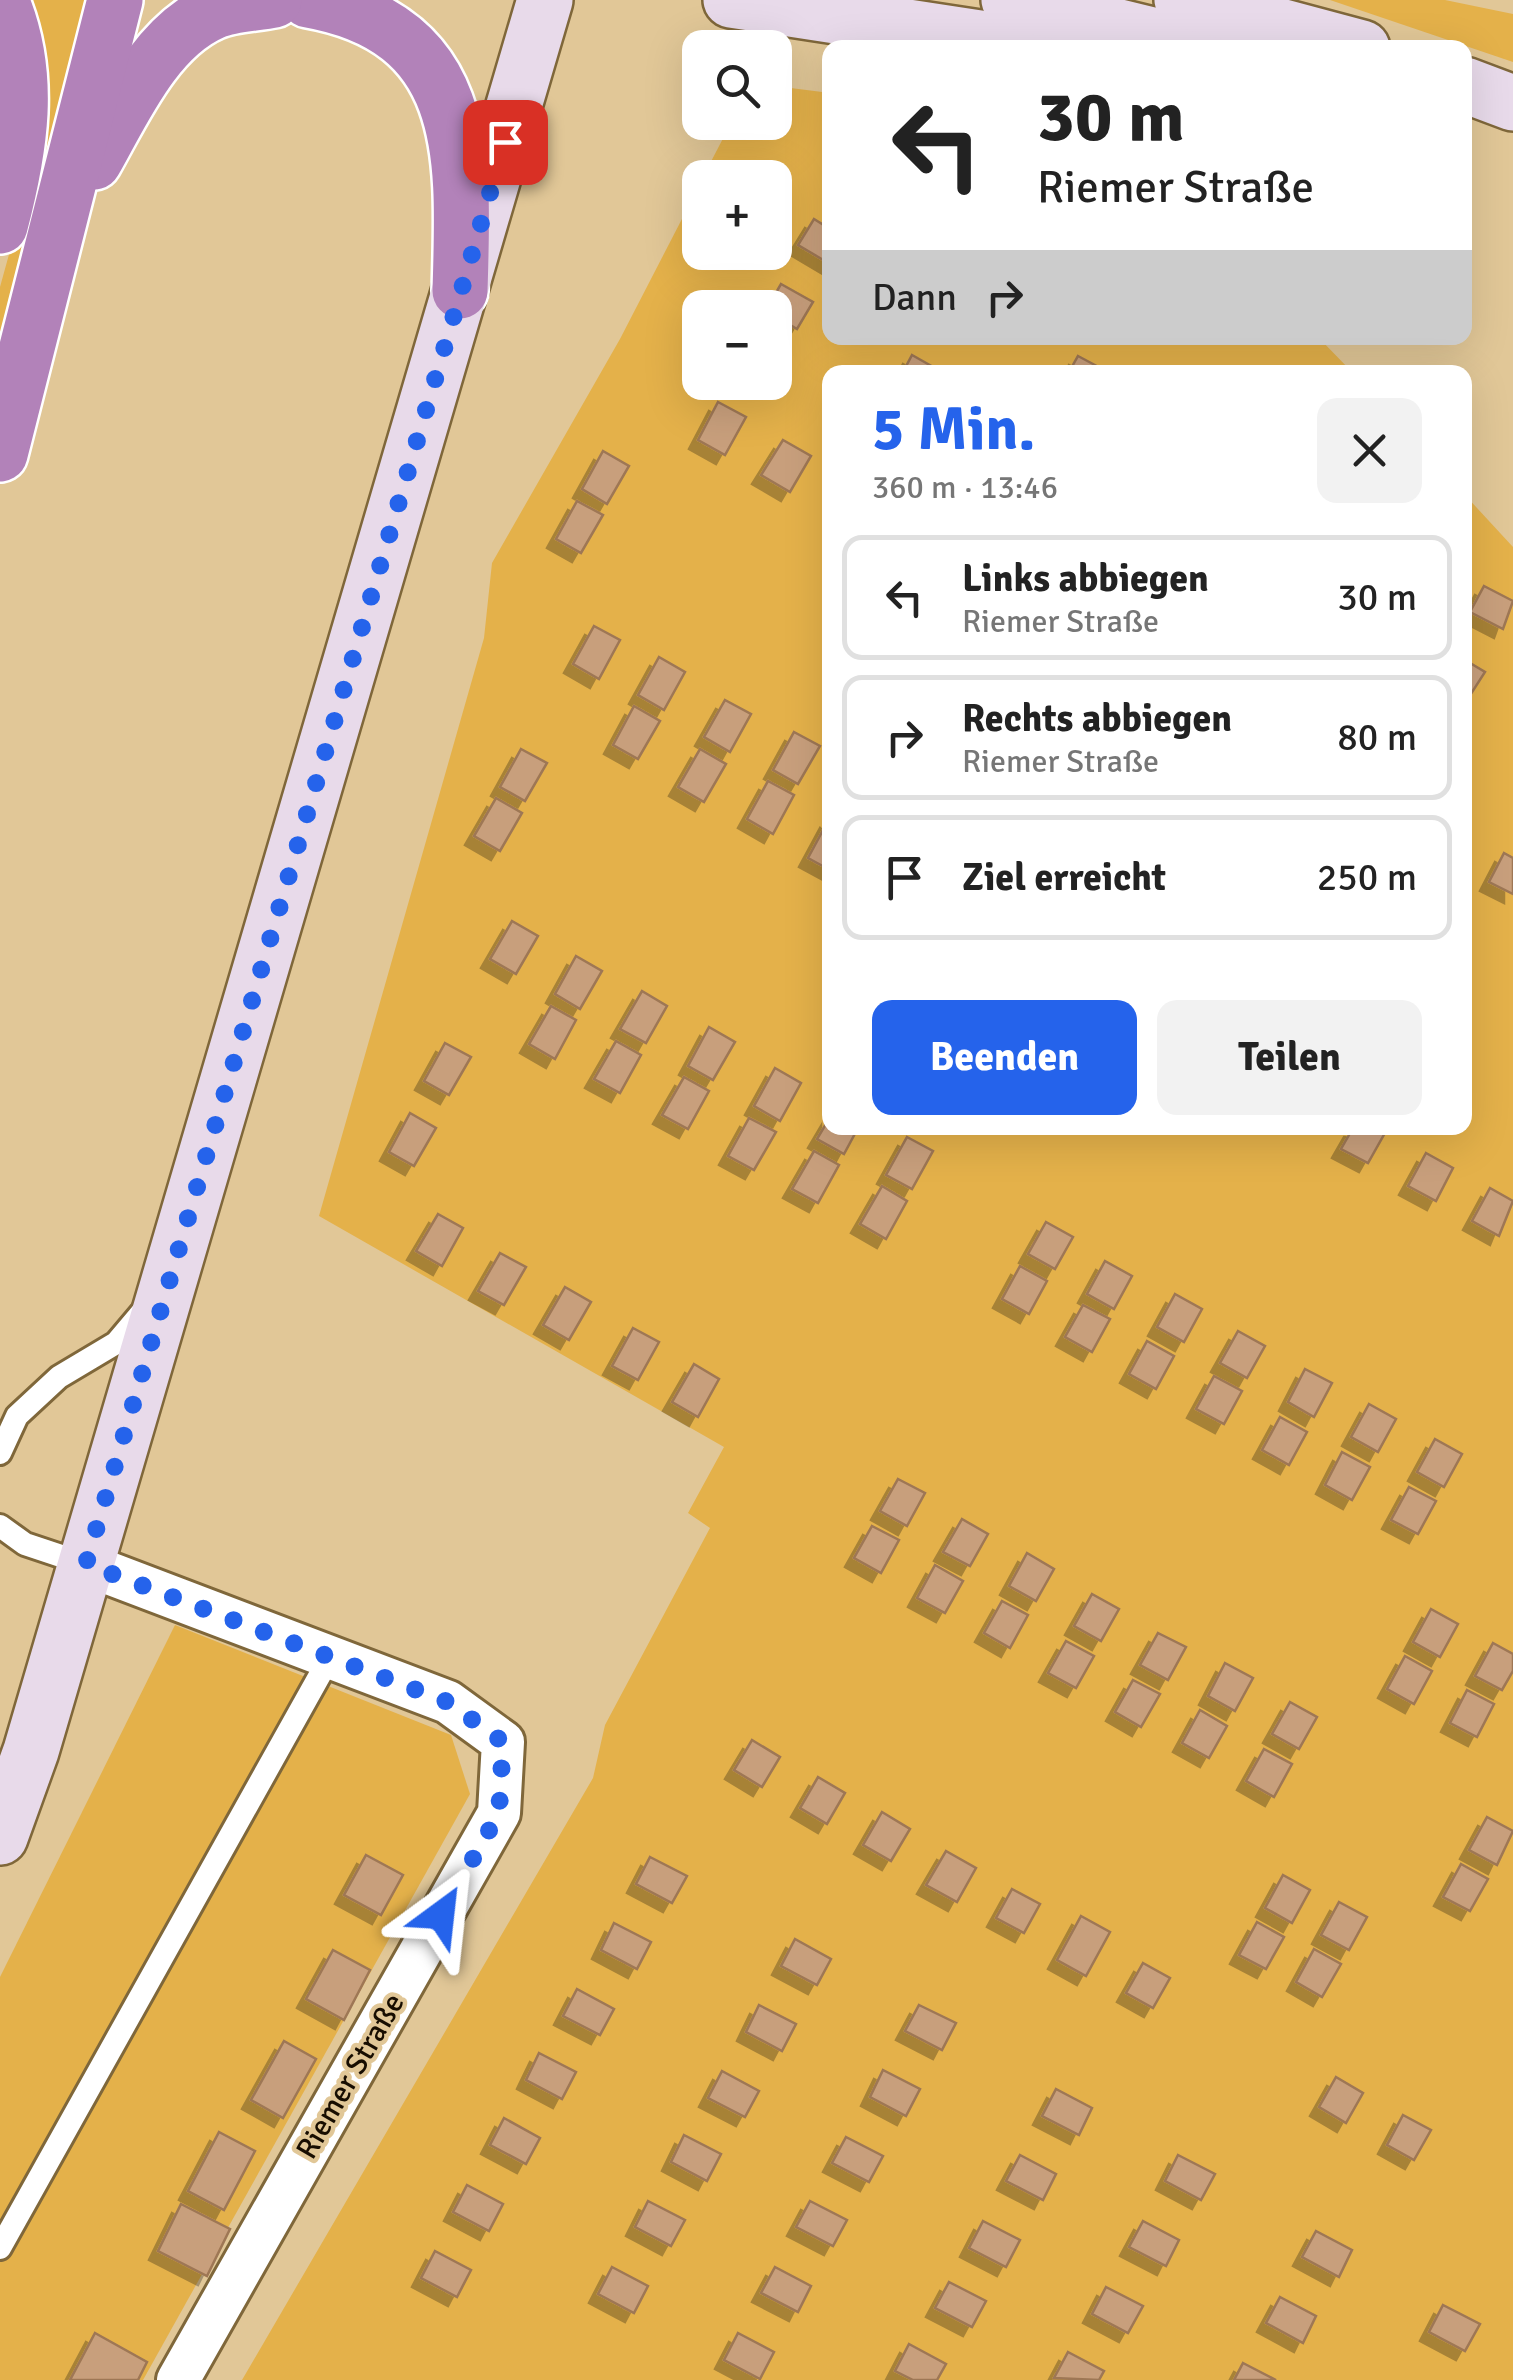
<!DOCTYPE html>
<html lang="de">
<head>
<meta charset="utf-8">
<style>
  body { margin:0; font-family:Signika,sans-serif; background:#f2f2f2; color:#222; height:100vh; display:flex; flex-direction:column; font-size:38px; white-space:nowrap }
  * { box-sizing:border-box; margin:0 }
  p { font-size:32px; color:#767676 }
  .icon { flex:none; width:55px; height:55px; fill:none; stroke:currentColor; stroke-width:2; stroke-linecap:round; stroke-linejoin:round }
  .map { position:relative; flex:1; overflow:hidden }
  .sheet { position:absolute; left:822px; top:365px; width:650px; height:770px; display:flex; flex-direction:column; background:#fff; border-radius:20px; box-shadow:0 10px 40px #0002 }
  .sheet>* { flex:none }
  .hud { position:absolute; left:822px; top:40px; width:650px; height:305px; border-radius:20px; box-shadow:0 10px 40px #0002; background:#fff; color:#222; overflow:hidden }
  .buttons { position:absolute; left:682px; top:30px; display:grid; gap:20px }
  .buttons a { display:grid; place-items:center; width:110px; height:110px; border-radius:20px; background:#fff; box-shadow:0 10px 40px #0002; font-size:50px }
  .pin { position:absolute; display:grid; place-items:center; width:85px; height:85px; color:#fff; margin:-42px; border-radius:20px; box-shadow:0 5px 15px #0006 }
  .me { position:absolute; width:110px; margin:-55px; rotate:30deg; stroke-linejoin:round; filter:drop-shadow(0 0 8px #0008) }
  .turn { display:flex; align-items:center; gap:35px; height:210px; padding:0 50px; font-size:45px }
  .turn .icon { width:130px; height:130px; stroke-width:2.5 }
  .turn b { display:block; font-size:70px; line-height:85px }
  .then { display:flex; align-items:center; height:95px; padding:0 50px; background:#0003; gap:20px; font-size:38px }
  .round { display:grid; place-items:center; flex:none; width:105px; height:105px; border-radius:20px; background:#f2f2f2 }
  .head { display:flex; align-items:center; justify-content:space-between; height:170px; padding:0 50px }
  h1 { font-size:60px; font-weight:700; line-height:75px; color:#2563eb }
  .primary-button { display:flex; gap:20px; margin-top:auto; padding:20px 50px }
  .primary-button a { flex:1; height:115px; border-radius:20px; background:#2563eb; color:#fff; font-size:40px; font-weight:700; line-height:115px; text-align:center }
  .primary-button a+a { background:#f2f2f2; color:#222 }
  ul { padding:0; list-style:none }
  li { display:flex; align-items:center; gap:30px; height:125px; margin:0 20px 15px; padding:0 30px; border:5px solid #e0e0e0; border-radius:20px }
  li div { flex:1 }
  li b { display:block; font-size:38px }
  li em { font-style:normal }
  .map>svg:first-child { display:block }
</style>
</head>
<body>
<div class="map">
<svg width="1513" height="2380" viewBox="0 0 1513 2380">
  <defs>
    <filter id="shadow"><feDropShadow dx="-9" dy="9" stdDeviation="0" flood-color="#0004"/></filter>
  </defs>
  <rect width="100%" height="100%" fill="#e1c797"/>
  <g fill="#e4b14a" fill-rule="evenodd">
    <path d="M23,0H90L0,334V287L37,153Z"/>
    <path d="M1330,0H1445L1513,14V62Z"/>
    <path d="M775,86L830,93V338H1319L1352,372H830V1128H1465V495L1513,547V2380H242L593,1778L605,1725L710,1528L688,1513L724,1447L319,1216L484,638L492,563L620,339L700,184V252H775V178L703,177L731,123L775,122ZM700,308H775V382H700Z"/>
    <path d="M175,1625L451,1735L470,1794L143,2380H0V1977Z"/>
  </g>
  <g fill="#c89f7b" stroke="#9e7754" stroke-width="2.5" filter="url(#shadow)">
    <path d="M814,219L830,229V264L798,245Z"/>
    <path d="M781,284L813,302L797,329L775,316V308H767Z"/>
    <path d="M912,355L942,372H903Z"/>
    <path d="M1078,356L1108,372H1069Z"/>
    <path d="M718,402L746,417L725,455L698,440Z"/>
    <path d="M783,440L811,456L790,492L761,475Z"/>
    <path d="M603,451L629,466L607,504L582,489Z"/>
    <path d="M577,501L603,515L581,553L556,539Z"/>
    <path d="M1484,586L1513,601L1503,629L1470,612Z"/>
    <path d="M594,626L620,640L599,679L573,664Z"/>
    <path d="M659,657L685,672L664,710L638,695Z"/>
    <path d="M1465,660L1485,672L1469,697L1465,695Z"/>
    <path d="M725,700L751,714L730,752L704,737Z"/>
    <path d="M634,706L660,721L638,759L613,745Z"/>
    <path d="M794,732L820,746L798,784L773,770Z"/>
    <path d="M521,749L547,763L525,801L500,787Z"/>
    <path d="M700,749L726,764L704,802L678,787Z"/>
    <path d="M768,781L794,795L773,834L747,819Z"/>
    <path d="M496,798L522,813L500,851L474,836Z"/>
    <path d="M829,819L830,820V870L808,858Z"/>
    <path d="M1504,853L1513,858V894L1489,882Z"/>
    <path d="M512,921L538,936L516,974L490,959Z"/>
    <path d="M576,956L602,971L580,1009L555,994Z"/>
    <path d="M642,991L667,1006L646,1043L620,1029Z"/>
    <path d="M551,1006L576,1020L555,1059L529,1044Z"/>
    <path d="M709,1027L735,1042L713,1080L688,1066Z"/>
    <path d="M616,1041L641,1055L620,1093L594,1079Z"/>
    <path d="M445,1043L471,1057L449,1095L424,1081Z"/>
    <path d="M775,1068L801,1083L780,1121L754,1106Z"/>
    <path d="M684,1077L709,1091L688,1129L662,1115Z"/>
    <path d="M410,1113L436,1128L414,1166L389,1152Z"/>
    <path d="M830,1117V1128H858L844,1154L817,1139Z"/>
    <path d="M749,1118L776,1132L754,1170L728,1156Z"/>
    <path d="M1353,1128L1386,1131L1368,1163L1341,1149Z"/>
    <path d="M907,1137L933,1151L912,1189L886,1175Z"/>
    <path d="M814,1151L839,1165L818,1203L792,1189Z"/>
    <path d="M1426,1153L1453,1168L1436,1201L1408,1186Z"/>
    <path d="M882,1186L907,1201L886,1239L860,1224Z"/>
    <path d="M1490,1188L1513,1201L1499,1236L1472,1221Z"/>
    <path d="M438,1214L463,1228L442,1266L416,1251Z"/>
    <path d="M1046,1222L1073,1237L1055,1269L1028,1254Z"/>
    <path d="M500,1253L526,1267L504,1305L478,1291Z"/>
    <path d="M1105,1261L1132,1276L1114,1309L1087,1294Z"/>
    <path d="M1020,1266L1047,1281L1029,1314L1002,1299Z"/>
    <path d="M565,1287L591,1302L569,1340L543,1325Z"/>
    <path d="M1175,1294L1202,1309L1184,1342L1157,1327Z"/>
    <path d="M1083,1305L1110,1319L1092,1352L1065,1337Z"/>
    <path d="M633,1328L659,1342L638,1380L612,1366Z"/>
    <path d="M1238,1331L1265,1346L1247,1378L1220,1363Z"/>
    <path d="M1147,1341L1174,1356L1156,1389L1129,1374Z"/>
    <path d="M694,1364L719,1379L698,1417L672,1402Z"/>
    <path d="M1305,1369L1332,1383L1314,1417L1288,1402Z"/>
    <path d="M1214,1376L1242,1391L1224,1424L1196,1409Z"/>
    <path d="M1369,1404L1396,1419L1378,1452L1351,1437Z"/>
    <path d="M1280,1417L1307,1432L1289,1465L1262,1450Z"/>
    <path d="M1435,1439L1462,1454L1444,1487L1417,1472Z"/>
    <path d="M1342,1452L1370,1467L1352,1500L1325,1485Z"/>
    <path d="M898,1479L925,1493L907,1526L880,1511Z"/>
    <path d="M1409,1487L1436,1501L1418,1534L1391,1520Z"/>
    <path d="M962,1519L988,1534L970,1566L943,1552Z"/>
    <path d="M872,1526L899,1540L881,1573L854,1558Z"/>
    <path d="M1027,1553L1054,1569L1036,1601L1009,1586Z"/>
    <path d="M935,1565L963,1581L945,1613L917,1598Z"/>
    <path d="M1092,1594L1119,1609L1101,1641L1074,1626Z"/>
    <path d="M1002,1601L1028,1615L1010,1648L984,1633Z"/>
    <path d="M1431,1609L1458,1624L1440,1657L1413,1642Z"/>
    <path d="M1158,1633L1186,1647L1168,1680L1140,1665Z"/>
    <path d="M1066,1641L1094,1656L1076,1688L1048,1673Z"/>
    <path d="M1493,1643L1513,1654V1671L1502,1690L1475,1676Z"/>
    <path d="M1405,1656L1432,1671L1414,1704L1387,1689Z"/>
    <path d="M1225,1663L1253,1678L1235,1711L1208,1696Z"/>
    <path d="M1133,1680L1160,1694L1141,1727L1115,1712Z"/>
    <path d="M1467,1690L1494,1704L1477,1737L1450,1723Z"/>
    <path d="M1290,1702L1317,1717L1299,1749L1272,1734Z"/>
    <path d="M1200,1710L1227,1726L1209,1758L1182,1743Z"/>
    <path d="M752,1740L780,1757L762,1787L734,1770Z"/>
    <path d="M1264,1749L1292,1764L1274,1797L1246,1781Z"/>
    <path d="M818,1777L845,1793L827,1824L800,1808Z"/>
    <path d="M882,1812L910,1829L891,1861L863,1845Z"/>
    <path d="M1487,1817L1513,1831L1497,1865L1469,1850Z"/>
    <path d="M946,1851L976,1868L957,1902L926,1885Z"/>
    <path d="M366,1855L403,1875L381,1915L344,1895Z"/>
    <path d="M650,1857L687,1876L672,1903L636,1884Z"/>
    <path d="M1461,1864L1488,1879L1470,1911L1443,1897Z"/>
    <path d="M1283,1875L1310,1890L1292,1923L1265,1908Z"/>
    <path d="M1012,1889L1040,1904L1024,1933L996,1918Z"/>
    <path d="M1339,1902L1367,1917L1349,1950L1321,1935Z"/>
    <path d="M1081,1916L1110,1932L1086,1976L1057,1960Z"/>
    <path d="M1257,1922L1284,1937L1266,1969L1239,1955Z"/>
    <path d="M614,1923L651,1942L637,1969L601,1950Z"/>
    <path d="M795,1939L831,1959L817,1985L781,1966Z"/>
    <path d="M1314,1949L1341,1964L1322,1997L1296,1982Z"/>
    <path d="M333,1950L370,1970L344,2020L306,1999Z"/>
    <path d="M1143,1963L1170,1978L1153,2008L1126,1993Z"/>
    <path d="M577,1989L614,2009L600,2035L563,2016Z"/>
    <path d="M759,2005L796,2024L782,2051L746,2032Z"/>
    <path d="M919,2005L956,2023L942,2050L905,2031Z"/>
    <path d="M284,2041L316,2059L283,2118L251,2100Z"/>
    <path d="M539,2053L576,2072L562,2099L526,2080Z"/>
    <path d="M883,2070L920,2089L906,2116L870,2097Z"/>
    <path d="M722,2071L759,2091L745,2117L708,2098Z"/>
    <path d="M1336,2077L1363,2093L1346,2123L1319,2107Z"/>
    <path d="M1056,2089L1092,2108L1079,2135L1042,2116Z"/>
    <path d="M1403,2115L1431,2130L1414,2160L1387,2145Z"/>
    <path d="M504,2118L540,2138L526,2164L490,2145Z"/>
    <path d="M219,2132L255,2151L224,2210L188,2191Z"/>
    <path d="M684,2135L721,2154L707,2181L671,2162Z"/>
    <path d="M846,2137L883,2156L869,2182L832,2163Z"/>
    <path d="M1020,2155L1056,2174L1043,2200L1006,2181Z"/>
    <path d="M1178,2155L1215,2174L1201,2200L1165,2181Z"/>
    <path d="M467,2185L503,2204L489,2231L453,2212Z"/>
    <path d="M648,2201L685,2220L671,2246L635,2227Z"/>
    <path d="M810,2201L847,2220L833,2246L796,2227Z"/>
    <path d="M181,2204L230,2229L207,2276L158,2251Z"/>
    <path d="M983,2221L1020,2240L1006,2267L969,2248Z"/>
    <path d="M1143,2221L1179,2240L1166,2266L1129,2247Z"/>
    <path d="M1316,2231L1352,2250L1339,2277L1302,2257Z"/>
    <path d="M435,2251L471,2270L457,2297L421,2278Z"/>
    <path d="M612,2267L648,2286L634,2313L598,2294Z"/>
    <path d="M775,2267L811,2286L798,2312L761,2293Z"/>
    <path d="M949,2282L986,2301L972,2327L935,2308Z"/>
    <path d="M1106,2287L1143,2306L1128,2333L1092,2314Z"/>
    <path d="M1280,2297L1316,2316L1303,2343L1266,2323Z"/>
    <path d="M1443,2305L1480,2324L1465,2351L1429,2332Z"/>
    <path d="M95,2333L147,2362L138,2380H70Z"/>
    <path d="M738,2333L774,2352L760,2379L724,2360Z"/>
    <path d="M909,2344L946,2364L937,2380H913L895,2371Z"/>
    <path d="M1068,2352L1104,2371L1099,2380L1054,2378Z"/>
    <path d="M1243,2363L1276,2380H1234Z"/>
  </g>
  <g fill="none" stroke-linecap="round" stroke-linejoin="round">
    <g stroke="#7f673a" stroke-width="28">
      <g id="lane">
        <path d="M0,1453L17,1416L59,1377L116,1343L143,1311"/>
        <path d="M0,1526L25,1544L85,1564"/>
        <path d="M0,2248L330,1657"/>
      </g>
    </g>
    <g stroke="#7f673a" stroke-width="48">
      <path id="street" d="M85,1564L448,1702L503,1742L499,1813L178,2380"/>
    </g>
    <g stroke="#7f673a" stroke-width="60">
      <g id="secondary">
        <path d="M731,0L1045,48"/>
        <path d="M1009,0L1205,48"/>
        <path d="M1182,0L1362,48"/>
        <path d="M1465,85L1513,103"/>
        <path d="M0,1837L31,1751L545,0"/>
      </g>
    </g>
    <g stroke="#fff" stroke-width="60">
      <g id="highway">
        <path d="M308,0C472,29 464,157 460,291"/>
        <path d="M94,162C123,111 155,37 213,12C231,4 255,4 274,0"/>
        <path d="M0,226C20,150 33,75 1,0"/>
        <path d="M0,454L115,0"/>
      </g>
    </g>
    <use href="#lane" stroke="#fff" stroke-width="22"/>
    <use href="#street" stroke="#fff" stroke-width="42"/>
    <use href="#secondary" stroke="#e8daea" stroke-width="55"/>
    <use href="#highway" stroke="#b282b9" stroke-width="55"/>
  </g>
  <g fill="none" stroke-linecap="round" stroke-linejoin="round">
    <path stroke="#2563eb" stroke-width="18" stroke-dasharray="0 32.4" d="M441,1915L499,1813L503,1742L448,1702L86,1564L505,142"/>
  </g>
  <g text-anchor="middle" stroke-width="9" stroke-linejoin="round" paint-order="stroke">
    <g font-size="30" fill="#170d00" stroke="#e1c797">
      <text transform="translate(350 2076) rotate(-60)" y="10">Riemer Straße</text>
    </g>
  </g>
</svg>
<div class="buttons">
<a><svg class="icon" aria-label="search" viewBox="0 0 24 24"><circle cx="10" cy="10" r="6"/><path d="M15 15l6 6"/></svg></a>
<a>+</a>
<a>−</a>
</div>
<div class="pin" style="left:505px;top:142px;background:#d93025"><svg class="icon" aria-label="arrive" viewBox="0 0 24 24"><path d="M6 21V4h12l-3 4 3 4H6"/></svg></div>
<svg class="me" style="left:441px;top:1915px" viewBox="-20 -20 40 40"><path d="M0-17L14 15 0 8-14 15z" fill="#2563eb" stroke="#fff" stroke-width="4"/></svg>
<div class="hud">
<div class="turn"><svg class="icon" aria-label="left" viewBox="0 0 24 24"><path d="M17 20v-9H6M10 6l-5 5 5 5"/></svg><div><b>30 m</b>Riemer Straße</div></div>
<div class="then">Dann<svg class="icon" aria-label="right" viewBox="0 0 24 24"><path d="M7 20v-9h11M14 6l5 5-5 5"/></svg></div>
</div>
<section class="sheet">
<div class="head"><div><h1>5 Min.</h1><p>360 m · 13:46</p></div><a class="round"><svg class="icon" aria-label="close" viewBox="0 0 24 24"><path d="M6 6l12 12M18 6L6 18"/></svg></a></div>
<ul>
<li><svg class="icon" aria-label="left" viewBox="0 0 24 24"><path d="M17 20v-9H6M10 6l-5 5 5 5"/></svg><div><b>Links abbiegen</b><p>Riemer Straße</p></div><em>30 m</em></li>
<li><svg class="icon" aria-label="right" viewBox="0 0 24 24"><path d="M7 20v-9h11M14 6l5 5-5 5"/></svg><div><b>Rechts abbiegen</b><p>Riemer Straße</p></div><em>80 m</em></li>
<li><svg class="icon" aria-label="arrive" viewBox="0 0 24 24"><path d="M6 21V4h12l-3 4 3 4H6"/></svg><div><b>Ziel erreicht</b></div><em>250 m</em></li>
</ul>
<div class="primary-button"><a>Beenden</a><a>Teilen</a></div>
</section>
</div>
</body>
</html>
